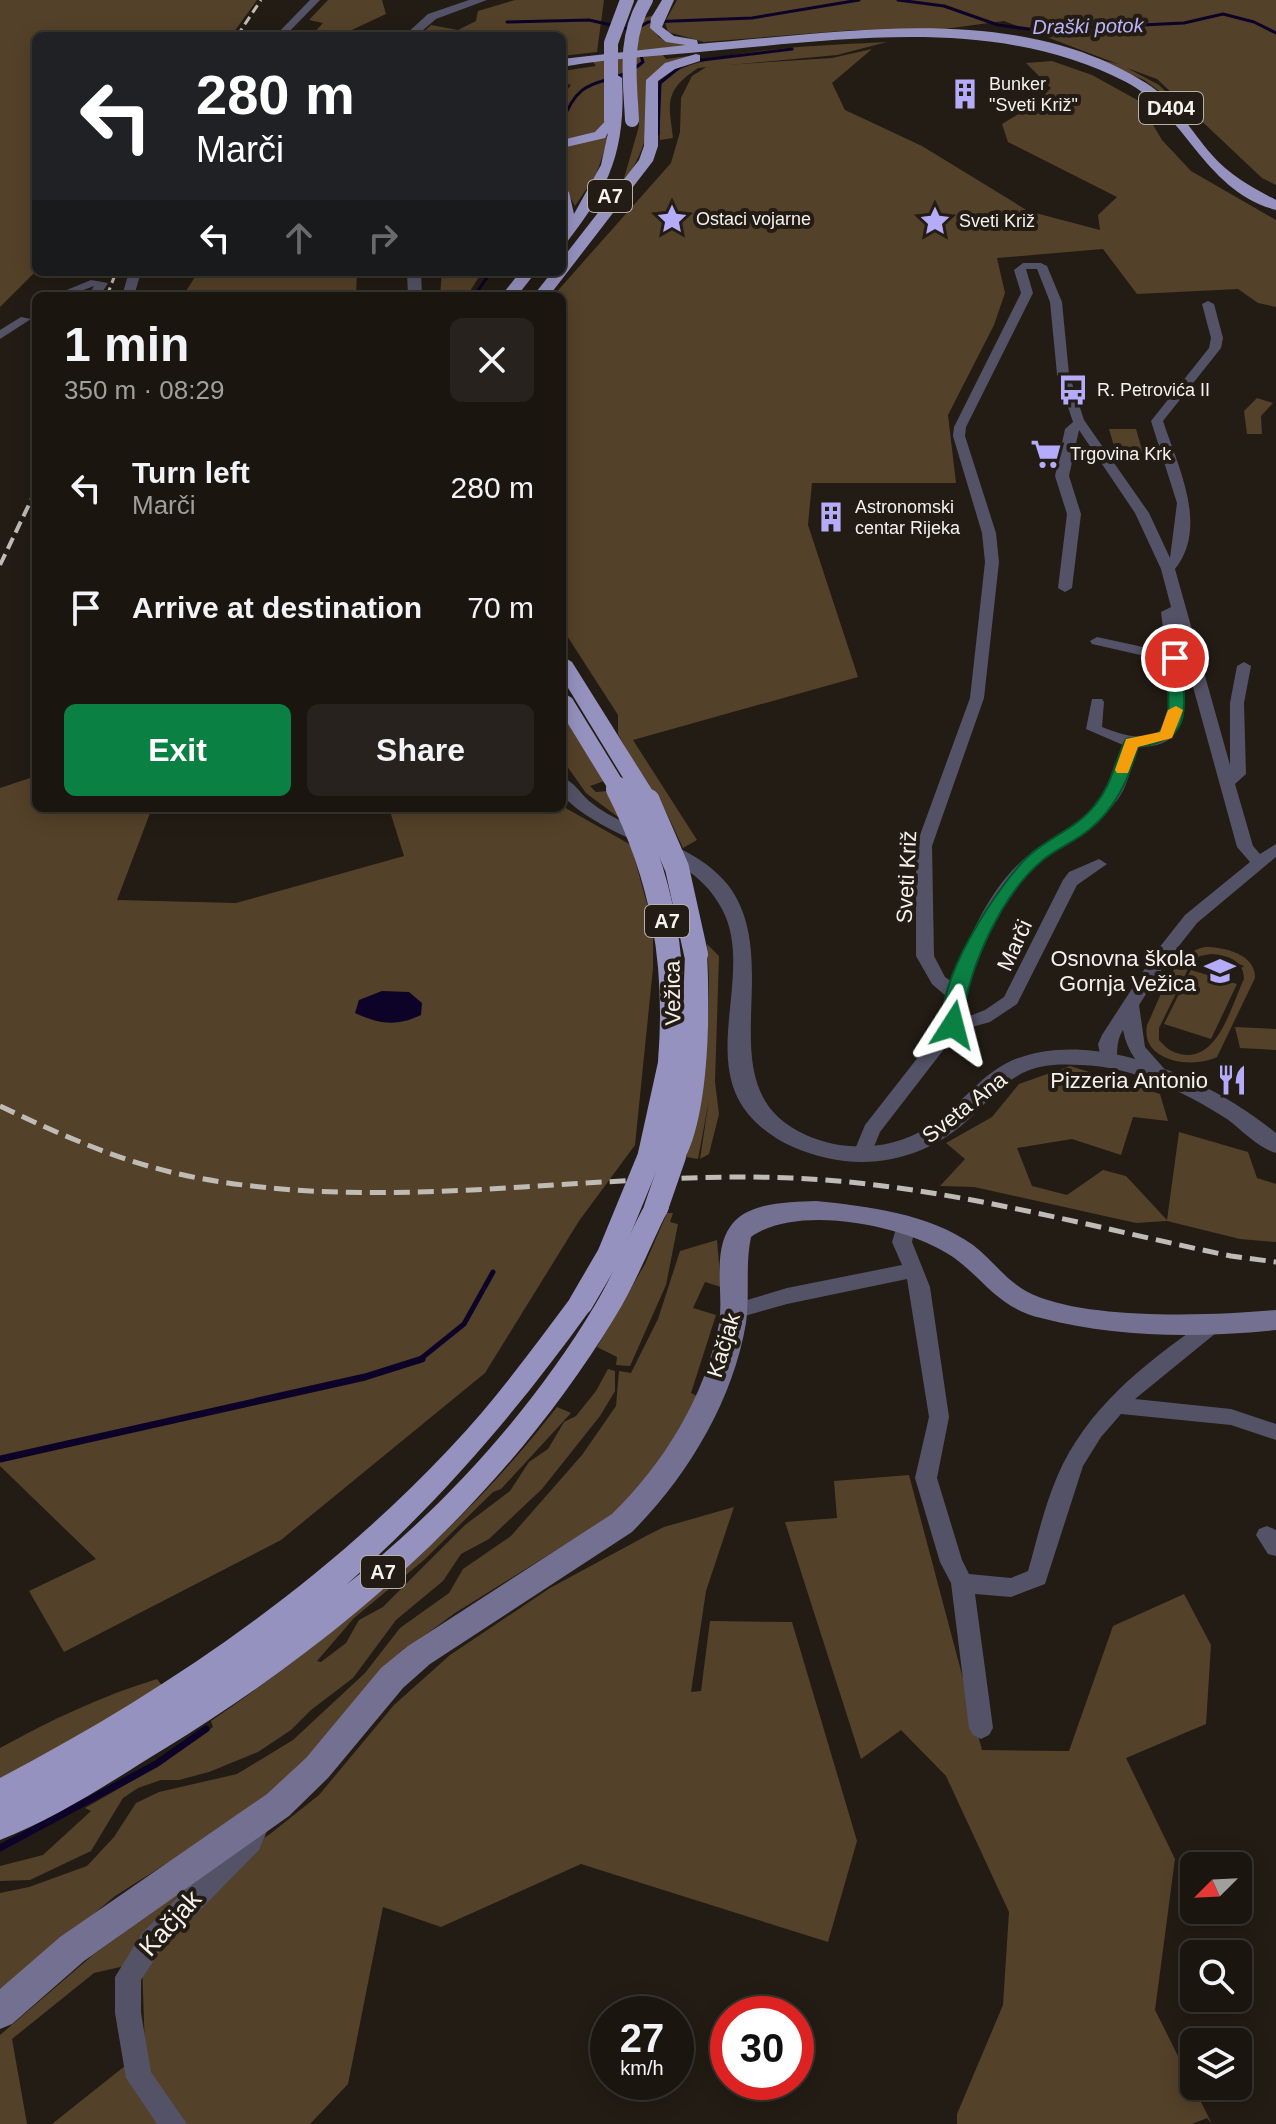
<!DOCTYPE html>
<html lang="en">
<head>
<meta charset="utf-8">
<style>
  body { margin:0; font-family:Helvetica,sans-serif; background:#27221d; color:#f1f3f6; height:100vh; display:flex; flex-direction:column; font-size:30px; white-space:nowrap }
  * { box-sizing:border-box; margin:0 }
  p { font-size:26px; color:#9f9f9e }
  .icon { flex:none; width:44px; height:44px; fill:none; stroke:currentColor; stroke-width:2; stroke-linecap:round; stroke-linejoin:round }
  .map { position:relative; flex:1; overflow:hidden }
  .sheet { position:absolute; left:32px; top:292px; width:534px; height:520px; display:flex; flex-direction:column; background:#1a150f; border-radius:12px; box-shadow:0 4px 20px #0003,0 0 0 2px #38342f }
  .sheet>* { flex:none }
  .banner { position:absolute; left:32px; top:32px; width:534px; height:244px; border-radius:12px; box-shadow:0 4px 20px #0003,0 0 0 2px #38342f; background:#202124; color:#fff; overflow:hidden }
  .needle { width:52px; rotate:246deg }
  .fabs { position:absolute; left:1180px; top:1852px; display:grid; gap:16px }
  .fabs a { display:grid; place-items:center; width:72px; height:72px; border-radius:12px; background:#1a150f; box-shadow:0 4px 20px #0003,0 0 0 2px #38342f; font-size:40px }
  .speed { position:absolute; left:590px; top:1996px; display:flex; gap:16px; font-size:40px; font-weight:700; text-align:center }
  .speed>* { display:grid; place-content:center; width:104px; height:104px; border-radius:50%; background:#1a150f; box-shadow:0 4px 20px #0003,0 0 0 2px #38342f; line-height:1 }
  .speed small { font-size:20px; font-weight:400 }
  .speed .limit { border:12px solid #d22; background:#fff; color:#111 }
  .pin { position:absolute; display:grid; place-items:center; width:68px; height:68px; color:#fff; margin:-34px; border:4px solid #fff; border-radius:50%; box-shadow:0 2px 8px #0007 }
  .me { position:absolute; width:88px; margin:-44px; rotate:9deg; stroke-linejoin:round; filter:drop-shadow(0 0 6px #0008) }
  .turn { display:flex; align-items:center; gap:28px; height:168px; padding:0 32px; font-size:36px }
  .turn .icon { width:104px; height:104px; stroke-width:2.5 }
  .turn b { display:block; font-size:56px; line-height:68px }
  .lanes { display:flex; align-items:center; height:76px; padding:0 32px; background:#0003; justify-content:center; gap:40px; direction:ltr }
  .lanes .off { opacity:.35 }
  .round { display:grid; place-items:center; flex:none; width:84px; height:84px; border-radius:12px; background:#27221d }
  .overview { display:flex; align-items:center; justify-content:space-between; height:136px; padding:0 32px }
  h1 { font-size:48px; font-weight:700; line-height:60px }
  .cta { display:flex; gap:16px; margin-top:auto; padding:16px 32px }
  .cta a { flex:1; height:92px; border-radius:12px; background:#0b8043; color:#fff; font-size:32px; font-weight:700; line-height:92px; text-align:center }
  .cta a+a { background:#27221d; color:#f1f3f6 }
  ul { padding:0; list-style:none }
  li { display:flex; align-items:center; gap:24px; height:120px; padding:0 32px }
  li div { flex:1 }
  li b { display:block; font-size:30px }
  li em { font-style:normal }
  .map>svg:first-child { display:block }
</style>
</head>
<body>
<div class="map">
<svg width="1276" height="2124" viewBox="0 0 1276 2124">
  <rect width="100%" height="100%" fill="#221c14"/>
  <g fill="#544129" fill-rule="evenodd">
    <path d="M0,0H257L231,36H36V271L0,307Z"/>
    <path d="M328,0H382L386,14L339,36H311L323,23L309,20Z"/>
    <path d="M515,0H604L597,52L562,56V36H419L431,25L458,30L476,21L478,11Z"/>
    <path d="M677,0H1276V185L1262,178L1157,79L1127,68L1159,85L1181,107L1144,80L1093,58L1118,64L1004,21L929,31L853,30L704,42L668,32L665,22Z"/>
    <path d="M654,15L651,28L660,38L701,46L659,50L666,59L689,56L655,72C649,115 651,147 623,182L639,126L636,71L606,79V121L596,133L609,137L596,175L575,206L562,183V96L571,85L562,82V71L596,66L589,57L634,52L641,19Z"/>
    <path d="M887,42L837,55L698,68C663,91 669,104 673,138L660,140V86C678,47 843,45 887,42Z"/>
    <path d="M872,49L832,83L845,110L922,146L1028,211L1100,230L1098,215L1117,197L1008,142L1002,124L1035,104L1051,88L1026,63L1052,61L1092,75L1139,101L1162,140L1191,171L1276,220V307L1258,303L1238,289L1137,294L1103,249L997,258L1005,293L994,325L948,415L956,483H812L808,525L858,677L633,740L697,840L683,848L660,799L655,800L618,734V715L562,628V296H553L671,163L680,132L681,98L692,76L708,66L832,58Z"/>
    <path d="M198,272H357L356,296H183Z"/>
    <path d="M442,272H482L467,296H440Z"/>
    <path d="M1257,398L1273,403L1261,416L1262,434H1247L1244,411Z"/>
    <path d="M1109,429H1136L1143,453H1116Z"/>
    <path d="M562,713L604,781L590,786L596,792L608,791L622,820L586,793L564,762Z"/>
    <path d="M36,776V808H152L117,900L236,903L404,856L389,808L562,806L631,845L653,926V968L635,1145L579,1221L485,1373L281,1540L64,1652L29,1591L96,1559L0,1466V788Z"/>
    <path d="M707,944L719,956L715,1082L719,1114L709,1154L700,1159L709,1100L698,1159L686,1157C705,1086 713,1017 707,944Z"/>
    <path d="M1205,947C1224,947 1256,954 1255,978L1217,1057C1193,1069 1140,1062 1147,1025C1161,998 1171,954 1205,947ZM1211,954C1227,955 1244,960 1244,979C1231,1006 1218,1063 1180,1054C1171,1052 1165,1047 1159,1040V1028L1191,963L1200,956Z"/>
    <path d="M1191,970L1237,984L1211,1039L1164,1024Z"/>
    <path d="M1235,1027L1276,1029V1050L1240,1048Z"/>
    <path d="M1070,1066L1160,1094L1168,1121L1133,1117L1121,1155L1072,1139L1017,1148L1032,1186L1067,1195L1103,1170L1126,1176L1167,1220L1179,1132L1248,1152L1257,1178L1276,1184V1242L1240,1239L1167,1221L1136,1223L974,1187L940,1186L965,1159L946,1143L992,1117L1019,1084Z"/>
    <path d="M667,1213H673L670,1222L678,1224L666,1285L630,1366L616,1365L617,1357L597,1347L645,1264Z"/>
    <path d="M717,1240L721,1287L705,1282L693,1308L716,1315L691,1393L697,1396L680,1431L624,1508L455,1613L410,1646L304,1767L215,1833L115,1896L0,1993V1893L29,1887L87,1866L114,1837L136,1803L159,1792L237,1774L293,1740L365,1673L400,1628L449,1593L463,1569L511,1536L582,1455L616,1406L619,1371L631,1373L658,1319L680,1251Z"/>
    <path d="M608,1369L615,1371V1391L600,1416L542,1489L489,1539L461,1554L443,1581L396,1620L353,1678L311,1710L291,1730L258,1752L209,1772L179,1780H161L138,1788L123,1798L91,1851L30,1880L0,1881V1866L43,1855L91,1811L85,1808L162,1764L213,1727L211,1721C341,1631 460,1532 557,1407L571,1413L501,1489L493,1492L424,1560L354,1618L317,1661L321,1662L346,1643L359,1620L383,1607L465,1525L510,1491L529,1462L548,1449L564,1422L576,1416L596,1391Z"/>
    <path d="M909,1475L982,1750L1069,1751L1113,1626L1184,1594L1211,1645L1206,1724L1126,1758L1175,1859L1155,2010L1212,2124L1207,2118L1192,2124H957V2114L1003,2005L1009,1912L946,1776L901,1730L861,1759L785,1522L837,1518L834,1481Z"/>
    <path d="M734,1507L706,1591L691,1692L701,1691L710,1621L792,1622L857,1841L828,1942L581,1864L441,1927L383,1907L348,2084L310,2124H52L145,2050L142,1962L94,1973L12,2039L27,2124H0V2035L93,1955L190,1885L270,1834L319,1795L394,1705L450,1655L550,1588L646,1536L664,1527Z"/>
    <path d="M157,1679L163,1687L0,1781V1748C51,1720 101,1696 157,1679Z"/>
  </g>
  <path fill="#0d0328" d="M382,991L409,992L422,1003L421,1015C396,1027 379,1024 355,1013L359,1000Z"/>
  <g fill="none" stroke-linecap="round" stroke-linejoin="round">
    <g stroke="#0d0328" stroke-width="3">
      <path d="M898,0L944,6L998,25L1036,30L1184,23L1223,14L1254,22L1276,33"/>
      <path d="M507,22L589,20L633,30"/>
      <path d="M638,28L648,22L752,18L859,0"/>
      <path d="M694,61L792,49"/>
      <path d="M562,123C582,67 607,92 643,62L640,53"/>
      <path d="M658,134L660,83L681,66"/>
      <path d="M474,296L491,272"/>
    </g>
    <path stroke="#0d0328" stroke-width="5" d="M418,1361L464,1324L493,1272"/>
    <g stroke="#0d0328" stroke-width="7">
      <path d="M0,1459L365,1377L422,1359"/>
      <path d="M0,1848L156,1764L206,1729"/>
    </g>
    <g fill="#545266" fill-rule="evenodd">
      <path d="M310,0H320L285,36H275Z"/>
      <path d="M1023,263H1041L1047,266L1062,302L1069,374L1084,420L1149,513L1170,558L1177,503L1151,421L1209,348L1211,338L1202,304L1208,301L1214,304L1223,338L1221,348L1163,421C1178,467 1209,526 1175,569L1230,765V703L1237,666L1244,662L1251,666L1244,703L1246,774L1235,784L1253,846L1260,854L1276,844V857L1197,923L1167,961L1139,1005L1145,1047L1169,1074L1172,1078L1169,1082H1157C1140,1068 1127,1052 1123,1030C1114,1045 1120,1054 1114,1064H1102L1098,1044L1102,1035L1155,953L1185,915L1250,862L1237,847L1176,625C1180,654 1194,712 1173,736C1165,745 1149,747 1138,747C1131,764 1129,784 1118,799C1098,827 1067,840 1041,861C998,897 968,963 962,1019L985,1010L1004,997L1063,880L1069,872L1099,859L1107,864L1077,885L1017,1004L990,1022L958,1031L880,1132L869,1159H855L853,1154L865,1125L944,1024L947,997L932,984L916,956V846L970,698L985,562L982,533L953,436L954,427L1021,293L1014,270ZM1026,269H1037L1050,302L1057,374L1073,422L1065,429L1055,476L1067,514L1058,588L1065,592L1072,588L1081,514L1069,476L1079,430L1135,513L1161,569L1171,607L1161,612L1166,652L1097,637L1090,641L1092,644L1167,661L1168,708L1160,732C1137,741 1124,735 1102,727L1104,702L1102,699H1092L1086,729L1123,745C1116,762 1115,782 1104,796C1085,822 1055,834 1031,853C990,885 970,935 952,982L945,977L934,956L932,846L984,698L999,562L996,533L965,436L966,427L1033,293Z"/>
      <path d="M129,272H141L134,296H122Z"/>
      <path d="M91,280L108,283L100,296H88L94,286L68,296H52Z"/>
      <path d="M21,317L31,319L0,339V330Z"/>
      <path d="M905,1220L912,1222L915,1227L912,1242L930,1287L949,1417L937,1478L962,1560L969,1574L1011,1578L1028,1571C1037,1540 1044,1507 1057,1477C1086,1409 1143,1365 1202,1323L1209,1320L1216,1323L1219,1328L1216,1333L1135,1399L1231,1409L1276,1424V1440L1231,1425L1121,1414L1101,1437L1083,1466L1045,1584L1011,1597L975,1594L993,1728L989,1735L981,1739L973,1735L969,1728L951,1583L940,1562L915,1478L929,1417L907,1279L787,1304L734,1319L727,1316L724,1311L727,1306L787,1288L902,1265L892,1242L898,1222Z"/>
      <path d="M1267,1526L1276,1530V1556L1268,1554L1256,1535L1259,1529Z"/>
      <path d="M255,1820L264,1823L267,1831L259,1850L160,1951L141,1980V2013L151,2072L187,2124H157L126,2078L115,2013V1977L142,1933L241,1834L246,1823Z"/>
    </g>
    <g fill="#545266" fill-rule="evenodd">
      <path d="M469,0H487L436,19L416,36H404L428,14Z"/>
      <path d="M407,272H421L422,296H408Z"/>
      <path d="M562,778C574,781 580,793 589,801C600,810 613,817 625,823C660,841 703,853 728,885C788,964 703,1090 806,1135C853,1156 909,1148 947,1113C968,1095 987,1071 1013,1060C1095,1026 1212,1080 1276,1133V1153C1258,1148 1242,1130 1227,1119C1185,1092 1131,1066 1081,1065C1063,1064 1044,1064 1027,1071C1005,1080 988,1101 971,1117C933,1154 880,1170 827,1158C796,1151 770,1139 749,1115C700,1057 755,971 722,909C691,848 607,843 562,795Z"/>
    </g>
    <path fill="#737091" fill-rule="evenodd" d="M816,1201C867,1206 930,1214 973,1245C994,1261 1009,1285 1034,1295C1091,1320 1213,1316 1276,1310V1330C1198,1338 1117,1338 1041,1318C997,1307 986,1281 953,1257C906,1225 798,1203 751,1237C745,1265 750,1294 746,1323C733,1401 687,1477 632,1532L430,1664L403,1688L328,1778L289,1816L84,1961L12,2024L0,2029V1989L60,1937L267,1794L306,1758L381,1668L408,1646L612,1514C664,1463 705,1397 719,1324C724,1294 712,1253 730,1227C746,1202 789,1202 816,1201Z"/>
    <g fill="#9692c0" fill-rule="evenodd">
      <path d="M662,0H674L662,27L674,36L697,40L698,44C843,33 1015,0 1146,83C1175,101 1190,130 1212,155C1229,175 1253,188 1276,200V210C1203,190 1186,113 1126,82C1004,19 863,37 731,49C675,55 618,57 562,67V59L686,45L666,42L650,28L651,18Z"/>
      <path d="M696,54L700,55V61L675,69L658,81V146L653,161L549,296H533L552,272H562V259L639,160L644,146L646,80L665,63Z"/>
      <path d="M616,74L622,78C626,149 610,187 567,242L562,243V188L569,192L574,214L601,165L608,133L605,138L562,148V140L595,132L610,116V78Z"/>
      <path d="M520,272H536L517,296H501Z"/>
      <path d="M562,656L572,662L659,801L655,805L648,807L637,801L562,678Z"/>
      <path d="M562,692L572,698L628,789L625,793H611L608,789L562,714Z"/>
      <path d="M696,947L707,954C710,1009 710,1115 683,1162H665L662,1156L651,1162L642,1159L638,1153L658,1062L662,1056L670,1054L681,1061L685,954Z"/>
      <path d="M656,1199L665,1201L669,1208C651,1244 636,1283 615,1317C505,1498 344,1639 164,1749C112,1781 57,1818 0,1840V1778C167,1690 320,1586 450,1448C495,1401 533,1348 572,1296L581,1293L590,1296L594,1303L590,1310C516,1413 440,1501 346,1585C443,1508 531,1412 595,1305C615,1272 628,1235 647,1201Z"/>
    </g>
    <g stroke="#bfbbb5" stroke-width="3" stroke-dasharray="9 5" stroke-linecap="butt">
      <path d="M237,36L261,0"/>
      <path d="M107,296L116,272"/>
    </g>
    <path stroke="#bfbbb5" stroke-width="4" stroke-dasharray="12 6" stroke-linecap="butt" d="M0,565L36,490"/>
    <path stroke="#bfbbb5" stroke-width="5" stroke-dasharray="16 8" stroke-linecap="butt" d="M0,1106C61,1135 121,1162 188,1176C386,1216 592,1170 791,1178C940,1184 1086,1226 1231,1256L1276,1262"/>
    <g stroke="#9692c0" stroke-width="14">
      <path d="M611,120V43L627,0"/>
      <path d="M632,120C630,77 623,38 646,0"/>
    </g>
    <g stroke="#9692c0" stroke-width="24">
      <path d="M618,789C663,877 678,964 670,1062"/>
      <path d="M648,801L677,868L696,954"/>
      <path d="M656,1208L674,1156"/>
      <path d="M581,1303L609,1255L651,1153"/>
    </g>
  </g>
  <path fill="#0b8043" stroke="#07532c" stroke-width="2" d="M1169,655L1182,658C1183,704 1197,740 1138,747C1129,778 1116,808 1090,829C1076,841 1058,848 1044,859C1000,895 967,971 962,1025L953,1031L946,1029C928,991 1002,877 1032,853C1052,836 1078,827 1095,805C1113,783 1114,762 1126,739C1134,737 1143,738 1151,736C1182,727 1161,676 1169,655Z"/>
  <path fill="#f59e0b" d="M1176,706L1183,710L1172,738L1138,747L1128,773H1117L1115,770L1126,739L1160,732L1168,710Z"/>
  <defs>
    <g id="building-bare" transform="scale(2.4)"><path d="M-4-6H4V6H1V3H-1V6H-4ZM-2.5-4.3h1.7v1.8h-1.7ZM.8-4.3h1.7v1.8H.8ZM-2.5-1h1.7V.8h-1.7ZM.8-1h1.7V.8H.8Z" fill="#b4acf9" stroke="#221c14" stroke-width="2.5" paint-order="stroke"/></g>
    <g id="sight-bare" transform="scale(2.4)"><path d="M0-6L1.8-2.2L6-1.7L2.9 1.2L3.7 5.4L0 3.3L-3.7 5.4L-2.9 1.2L-6-1.7L-1.8-2.2Z" fill="#b4acf9" stroke="#221c14" stroke-width="2.5" paint-order="stroke"/></g>
    <g id="bus-bare" transform="scale(2.4)"><path d="M-5-6H5V4H4V6H2V4H-2V6H-4V4H-5ZM-3.5-4V0h7V-4ZM-3.5 1.2v1.5H-2V1.2ZM2 1.2v1.5H3.5V1.2Z" fill="#b4acf9" stroke="#221c14" stroke-width="2.5" paint-order="stroke"/></g>
    <g id="supermarket-bare" transform="scale(2.4)"><path d="M-6-5.5h2.5l.6 2H6L4.5 2H-2.5L-4.4-4H-6ZM-1.5 3.2a1.3 1.3 0 1 0 .1 0ZM3 3.2a1.3 1.3 0 1 0 .1 0Z" fill="#b4acf9" stroke="#221c14" stroke-width="2.5" paint-order="stroke"/></g>
    <g id="school-bare" transform="scale(2.4)"><path d="M0-5L7-2L0 1L-7-2ZM-4 1L0 2.5L4 1V4Q0 6-4 4Z" fill="#b4acf9" stroke="#221c14" stroke-width="2.5" paint-order="stroke"/></g>
    <g id="restaurant-bare" transform="scale(2.4)"><path d="M-5-6h1v4h1v-4h1v4h1v-4h1v5L-1.5 .5V6h-2V.5L-5-1ZM5-6V6H3V1.5H1.5Q1.5-4 5-6Z" fill="#b4acf9" stroke="#221c14" stroke-width="2.5" paint-order="stroke"/></g>
  </defs>
  <g fill-rule="evenodd">
    <use href="#building-bare" x="965" y="94"/>
    <use href="#sight-bare" x="672" y="219"/>
    <use href="#sight-bare" x="935" y="221"/>
    <use href="#bus-bare" x="1073" y="390"/>
    <use href="#supermarket-bare" x="1046" y="454"/>
    <use href="#building-bare" x="831" y="517"/>
    <use href="#school-bare" x="1220" y="971"/>
    <use href="#restaurant-bare" x="1232" y="1080"/>
  </g>
  <g text-anchor="middle" stroke-width="8" stroke-linejoin="round" paint-order="stroke">
    <g font-size="18" fill="#f5f1ec" stroke="#221c14" text-anchor="start">
      <text x="989" y="90">Bunker<tspan x="989" dy="21">"Sveti Križ"</tspan></text>
      <text x="696" y="225">Ostaci vojarne</text>
      <text x="959" y="227">Sveti Križ</text>
      <text x="1097" y="396">R. Petrovića II</text>
      <text x="1070" y="460">Trgovina Krk</text>
      <text x="855" y="513">Astronomski<tspan x="855" dy="21">centar Rijeka</tspan></text>
    </g>
    <g font-size="20" font-style="italic" fill="#bbb4fd" stroke="#221c14">
      <text transform="translate(1088 26) rotate(-1)" y="7">Draški potok</text>
    </g>
    <g fill="#221c14" stroke="#b6b1ab" stroke-width="2">
      <rect x="1139" y="92" width="64" height="32" rx="6"/>
      <rect x="588" y="180" width="44" height="32" rx="6"/>
      <rect x="645" y="905" width="44" height="32" rx="6"/>
      <rect x="361" y="1556" width="44" height="32" rx="6"/>
    </g>
    <g font-size="20" font-weight="bold" fill="#f5f1ec">
      <text x="1171" y="115">D404</text>
      <text x="610" y="203">A7</text>
      <text x="667" y="928">A7</text>
      <text x="383" y="1579">A7</text>
    </g>
    <g font-size="22" fill="#f5f1ec" stroke="#221c14">
      <text transform="translate(906 877) rotate(-87)" y="8">Sveti Križ</text>
      <text transform="translate(1014 945) rotate(-65)" y="8">Marči</text>
      <text transform="translate(672 993) rotate(-91)" y="8">Vežica</text>
      <text transform="translate(964 1107) rotate(-38)" y="8">Sveta Ana</text>
      <text transform="translate(723 1345) rotate(-73)" y="8">Kačjak</text>
    </g>
    <g font-size="22" fill="#f5f1ec" stroke="#221c14" text-anchor="end">
      <text x="1196" y="966">Osnovna škola<tspan x="1196" dy="25">Gornja Vežica</tspan></text>
      <text x="1208" y="1088">Pizzeria Antonio</text>
    </g>
    <g font-size="26" fill="#f5f1ec" stroke="#221c14">
      <text transform="translate(170 1923) rotate(-48)" y="9">Kačjak</text>
    </g>
  </g>
</svg>
<div class="fabs">
<a><svg class="needle" viewBox="-14 -14 28 28"><path d="M0-13l5 13h-10z" fill="#e53935"/><path d="M0 13l5-13h-10z" fill="#9f9f9e"/></svg></a>
<a><svg class="icon" aria-label="search" viewBox="0 0 24 24"><circle cx="10" cy="10" r="6"/><path d="M15 15l6 6"/></svg></a>
<a><svg class="icon" aria-label="layers" viewBox="0 0 24 24"><path d="M12 4l9 5-9 5-9-5zM3 14l9 5 9-5"/></svg></a>
</div>
<div class="speed"><div>27<small>km/h</small></div><div class="limit">30</div></div>
<div class="pin" style="left:1175px;top:658px;background:#d93025"><svg class="icon" aria-label="arrive" viewBox="0 0 24 24"><path d="M6 21V4h12l-3 4 3 4H6"/></svg></div>
<svg class="me" style="left:953px;top:1025px" viewBox="-20 -20 40 40"><path d="M0-17L14 15 0 8-14 15z" fill="#0b8043" stroke="#fff" stroke-width="4"/></svg>
<div class="banner">
<div class="turn"><svg class="icon" aria-label="left" viewBox="0 0 24 24"><path d="M17 20v-9H6M10 6l-5 5 5 5"/></svg><div><b>280 m</b>Marči</div></div>
<div class="lanes"><svg class="icon" aria-label="left" viewBox="0 0 24 24"><path d="M17 20v-9H6M10 6l-5 5 5 5"/></svg><svg class="icon off" aria-label="ahead" viewBox="0 0 24 24"><path d="M12 20V5M6 11l6-6 6 6"/></svg><svg class="icon off" aria-label="right" viewBox="0 0 24 24"><path d="M7 20v-9h11M14 6l5 5-5 5"/></svg></div>
</div>
<section class="sheet">
<div class="overview"><div><h1>1 min</h1><p>350 m · 08:29</p></div><a class="round"><svg class="icon" aria-label="close" viewBox="0 0 24 24"><path d="M6 6l12 12M18 6L6 18"/></svg></a></div>
<ul>
<li><svg class="icon" aria-label="left" viewBox="0 0 24 24"><path d="M17 20v-9H6M10 6l-5 5 5 5"/></svg><div><b>Turn left</b><p>Marči</p></div><em>280 m</em></li>
<li><svg class="icon" aria-label="arrive" viewBox="0 0 24 24"><path d="M6 21V4h12l-3 4 3 4H6"/></svg><div><b>Arrive at destination</b></div><em>70 m</em></li>
</ul>
<div class="cta"><a>Exit</a><a>Share</a></div>
</section>
</div>
</body>
</html>
